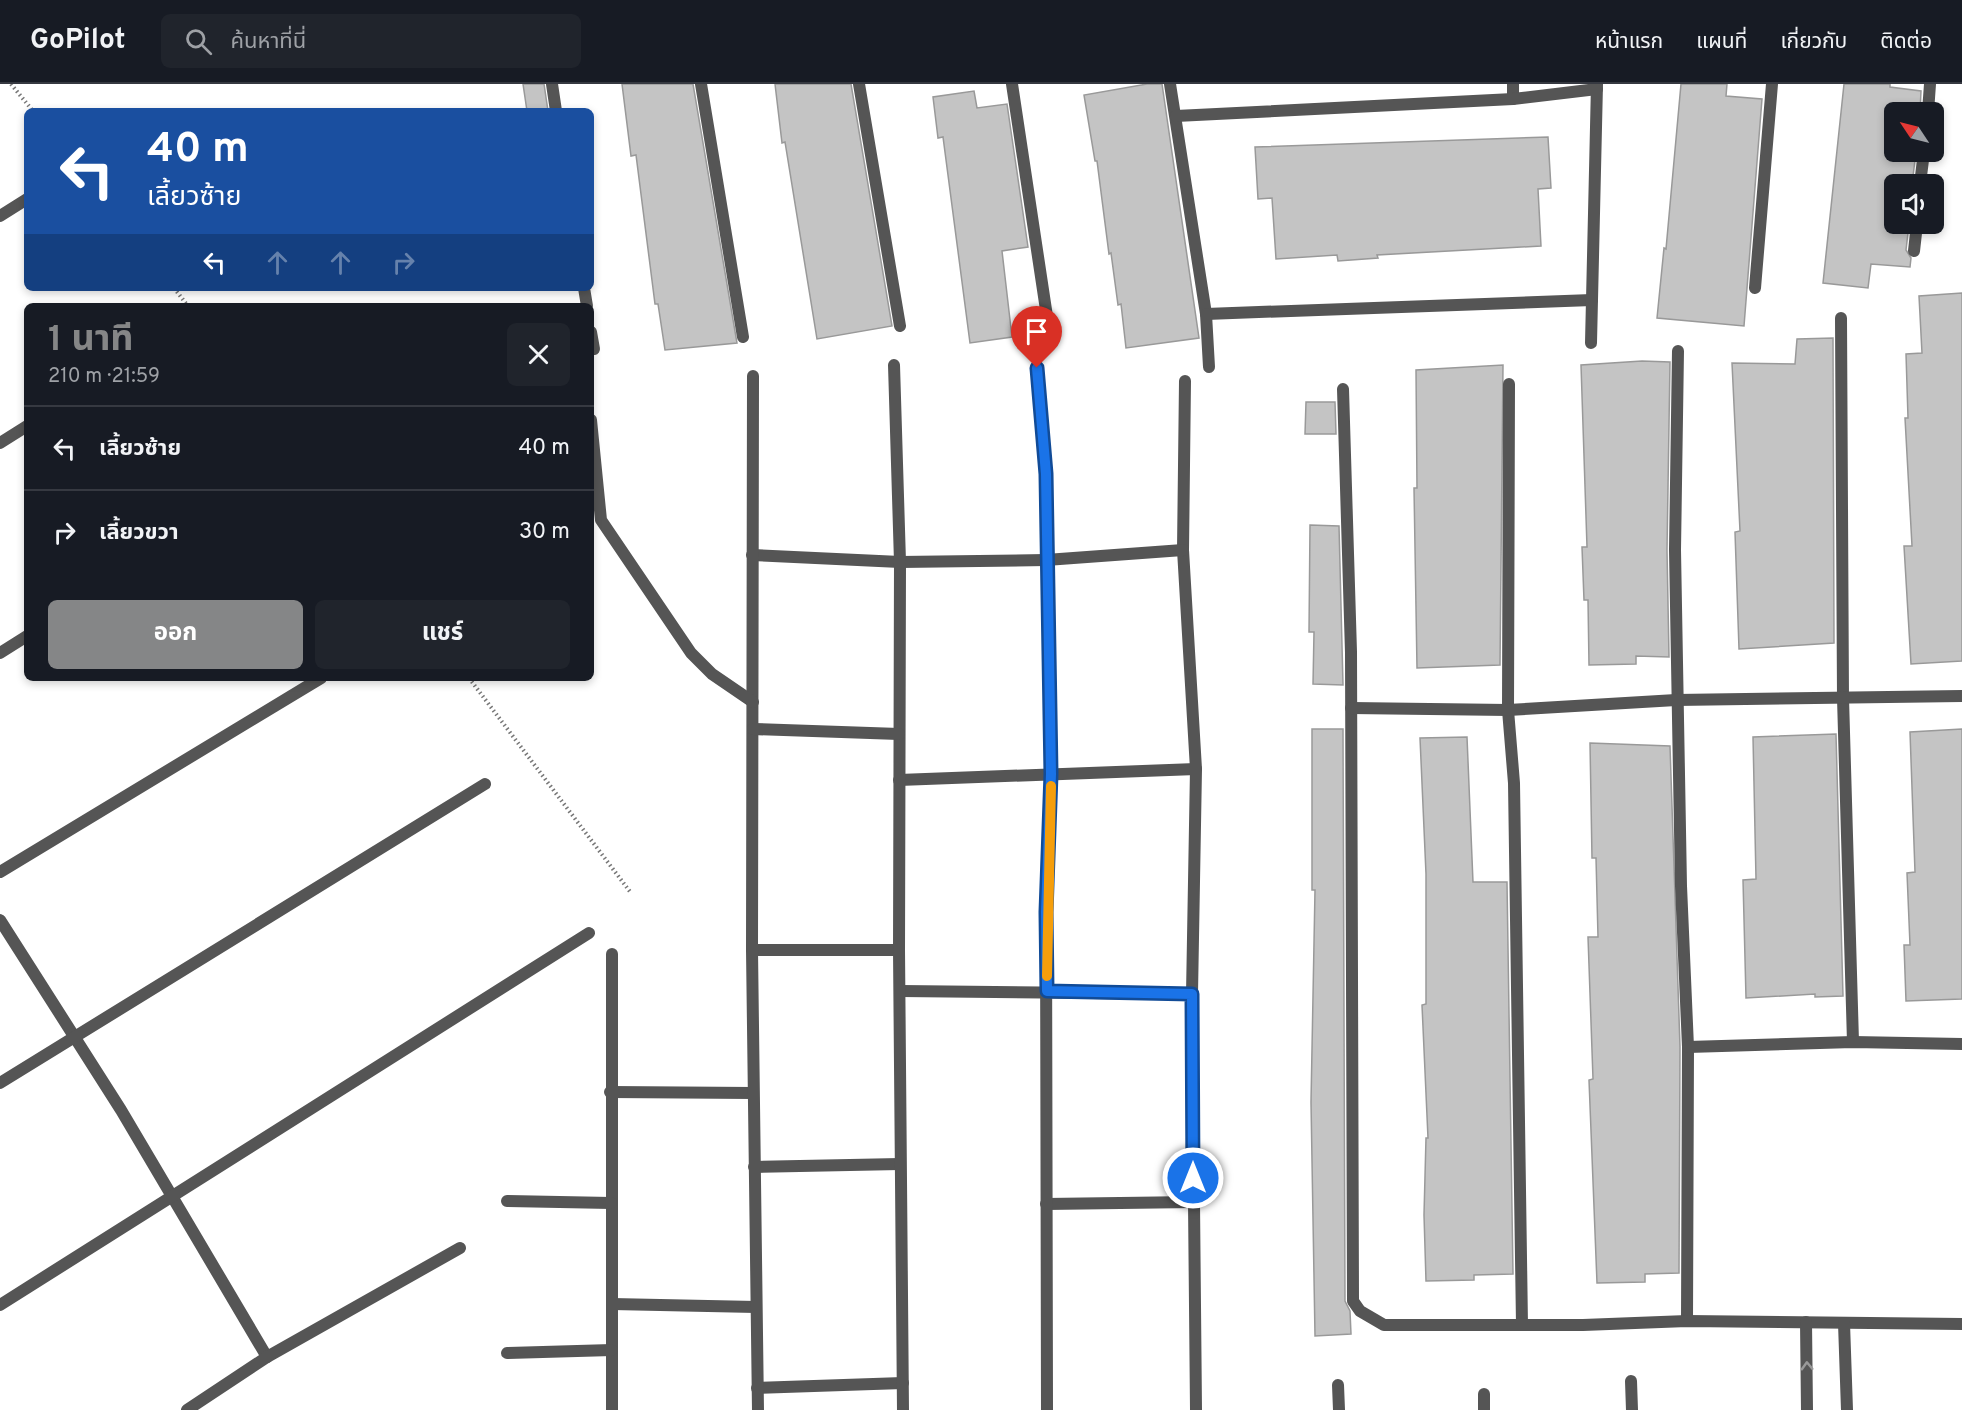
<!DOCTYPE html>
<html lang="th">
<head>
<meta charset="utf-8">
<style>
  body { margin:0; font-family:Overpass,"Noto Sans Thai",sans-serif; background:#20242c; color:#f1f3f6; height:100vh; display:flex; flex-direction:column; font-size:22px; white-space:nowrap }
  * { box-sizing:border-box; margin:0 }
  p { font-size:20px; color:#9ea1a6 }
  .icon { flex:none; width:33px; height:33px; fill:none; stroke:currentColor; stroke-width:2; stroke-linecap:round; stroke-linejoin:round }
  .map { position:relative; flex:1; overflow:hidden }
  .side { position:absolute; left:24px; top:219px; width:570px; height:378px; display:flex; flex-direction:column; background:#171b24; border-radius:9px; box-shadow:0 3px 9px #0003 }
  .side>* { flex:none }
  .banner { position:absolute; left:24px; top:24px; width:570px; height:183px; border-radius:9px; box-shadow:0 3px 9px #0003; background:#1a4fa0; color:#fff; overflow:hidden }
  .needle { width:39px; rotate:305deg }
  .fabs { position:absolute; left:1884px; top:18px; display:grid; gap:12px }
  .fabs a { display:grid; place-items:center; width:60px; height:60px; border-radius:9px; background:#171b24; box-shadow:0 3px 9px #0003; font-size:30px }
  .pin { position:absolute; display:grid; place-items:center; width:51px; height:51px; color:#fff; margin:-62px -26px; border-radius:50% 50% 50% 0; rotate:-45deg; box-shadow:0 0 6px #0007 }
  .pin .icon { rotate:45deg }
  .me { position:absolute; width:66px; margin:-33px; rotate:0deg; stroke-linejoin:round; filter:drop-shadow(0 0 4px #0008) }
  .turn { display:flex; align-items:center; gap:21px; height:126px; padding:0 24px; font-size:27px }
  .turn .icon { width:78px; height:78px; stroke-width:2.5 }
  .turn b { display:block; font-size:42px; line-height:51px }
  .lanes { display:flex; align-items:center; height:57px; padding:0 24px; background:#0003; justify-content:center; gap:30px; direction:ltr }
  .lanes .off { opacity:.35 }
  .round { display:grid; place-items:center; flex:none; width:63px; height:63px; border-radius:9px; background:#20242c }
  .overview { display:flex; align-items:center; justify-content:space-between; height:102px; padding:0 24px }
  h1 { font-size:36px; font-weight:700; line-height:45px; color:#858687 }
  .action { display:flex; gap:12px; margin-top:auto; padding:12px 24px }
  .action a { flex:1; height:69px; border-radius:9px; background:#858687; color:#fff; font-size:24px; font-weight:700; line-height:69px; text-align:center }
  .action a+a { background:#20242c; color:#f1f3f6 }
  ul { padding:0; list-style:none }
  li { display:flex; align-items:center; gap:18px; height:84px; padding:0 24px; border-top:2px solid #363941 }
  li div { flex:1 }
  li b { display:block; font-size:22px }
  li em { font-style:normal }
  header { display:flex; align-items:center; gap:36px; box-sizing:border-box; height:84px; padding:0 30px; background:#171b24; border-bottom:2px solid #363941 }
  header strong { font-size:28px }
  nav { display:flex; gap:33px; margin-inline-start:auto; font-size:21px }
  .search { width:420px; height:54px; background:#20242c; display:flex; align-items:center; gap:15px; box-sizing:border-box; padding:0 21px; border-radius:9px; color:#9ea1a6; font-size:22px }
  .map>svg:first-child { display:block }
</style>
</head>
<body>
<header>
<strong>GoPilot</strong>
<div class="search"><svg class="icon" aria-label="search" viewBox="0 0 24 24"><circle cx="10" cy="10" r="6"/><path d="M15 15l6 6"/></svg>ค้นหาที่นี่</div>
<nav><a>หน้าแรก</a><a>แผนที่</a><a>เกี่ยวกับ</a><a>ติดต่อ</a></nav>
</header>
<div class="map">
<svg width="1962" height="1326" viewBox="0 0 1962 1326">
  <rect width="100%" height="100%" fill="#fff"/>
  <g fill="#c4c4c4" stroke="#999" stroke-width="1.5">
    <path d="M523,0H544L548,27H527Z"/>
    <path d="M622,0H693L737,259L665,266L658,220H655L636,71L631,72Z"/>
    <path d="M775,0H851L892,242L817,255L785,58L782,59Z"/>
    <path d="M1147,0H1162L1199,254L1126,264L1121,220L1118,221L1111,169L1109,170L1097,77H1095L1084,11Z"/>
    <path d="M1681,0H1727L1726,12L1762,15L1744,242L1657,234L1664,164L1666,165Z"/>
    <path d="M1844,0H1890V3L1921,7L1920,28H1894V68H1916L1912,100H1894V140H1909L1906,166L1911,174L1910,183L1871,180L1868,204L1823,199Z"/>
    <path d="M974,7L977,24L1007,20L1028,163L1002,167L1012,253L970,259L943,53L938,54L933,13Z"/>
    <path d="M1548,53L1551,104L1538,105L1541,162L1377,171L1378,174L1338,177L1337,171L1276,175L1272,114L1258,115L1255,63Z"/>
    <path d="M1962,209V577L1911,580L1904,462H1912L1905,334H1908L1906,270L1922,269L1919,212Z"/>
    <path d="M1833,254L1834,559L1739,565L1735,448L1740,447L1732,279L1795,280L1797,255Z"/>
    <path d="M1642,277L1670,278L1667,466L1669,573L1636,572V580L1589,581L1588,516H1584L1582,463H1587L1581,281Z"/>
    <path d="M1503,281L1500,581L1417,584L1414,404H1417L1416,286Z"/>
    <path d="M1306,318H1335L1336,350H1305Z"/>
    <path d="M1310,441L1339,442L1343,601L1313,600L1314,548H1309Z"/>
    <path d="M1312,645H1343L1345,1217L1350,1227L1351,1250L1315,1252L1311,1018L1315,806H1312Z"/>
    <path d="M1962,645V915L1906,917L1904,861H1910L1907,789L1915,788L1910,648Z"/>
    <path d="M1836,650L1843,912L1815,913V910L1746,914L1743,796L1756,795L1753,653Z"/>
    <path d="M1467,653L1473,798H1507L1513,1190L1474,1191V1196L1426,1197L1424,1131L1426,1054H1428L1422,921L1426,920V790L1420,654Z"/>
    <path d="M1590,659L1670,662L1680,963L1679,1189L1645,1190V1198L1597,1199L1589,996L1593,995L1588,853H1598L1596,774H1592Z"/>
  </g>
  <g fill="none" stroke-linecap="round" stroke-linejoin="round">
    <g stroke="#777" stroke-width="4" stroke-dasharray="1.5 3" stroke-linecap="butt">
      <path d="M11,0L33,27"/>
      <path d="M174,204L188,222"/>
      <path d="M469,594L631,809"/>
    </g>
    <g stroke="#555" stroke-width="12">
      <path d="M752,471L900,478L1046,476"/>
      <path d="M899,696L1196,685"/>
      <path d="M752,866H899"/>
      <path d="M901,907L1192,910"/>
      <path d="M610,1008L753,1009"/>
      <path d="M754,1083L900,1080"/>
      <path d="M1046,1120L1194,1118"/>
      <path d="M612,1220L756,1223"/>
      <path d="M757,1304L903,1299"/>
    </g>
    <g stroke="#555" stroke-width="12">
      <path d="M552,0L556,27"/>
      <path d="M701,0L743,253"/>
      <path d="M859,0L900,242"/>
      <path d="M1012,0L1051,259"/>
      <path d="M1170,0L1206,230L1592,216"/>
      <path d="M1513,0V15"/>
      <path d="M1928,28L1930,0"/>
      <path d="M1176,32L1513,15L1597,5"/>
      <path d="M1920,100L1924,68"/>
      <path d="M0,132L27,115"/>
      <path d="M1914,167L1917,140"/>
      <path d="M584,204L587,222"/>
      <path d="M1755,204L1772,0"/>
      <path d="M1206,230L1209,283"/>
      <path d="M1841,234L1843,614L1853,958"/>
      <path d="M591,248L594,265"/>
      <path d="M1591,259L1597,0"/>
      <path d="M1678,267L1675,466L1681,802L1688,963L1687,1237"/>
      <path d="M894,281L900,478L899,866L903,1326"/>
      <path d="M1037,284L1046,390L1051,690L1046,828L1047,1326"/>
      <path d="M753,292L752,866L758,1326"/>
      <path d="M1185,297L1183,466L1196,685L1192,910L1196,1326"/>
      <path d="M1509,300L1508,626L1514,699L1522,1241"/>
      <path d="M1343,305L1351,568L1353,1217L1360,1227L1384,1241H1583L1687,1237L1962,1240"/>
      <path d="M591,336L601,436L691,569L712,590L753,618"/>
      <path d="M0,359L27,342"/>
      <path d="M1046,476L1183,466"/>
      <path d="M0,569L27,552"/>
      <path d="M1351,624L1508,626L1676,616L1962,612"/>
      <path d="M753,645L899,650"/>
      <path d="M0,788L321,594"/>
      <path d="M0,836L121,1026L267,1273"/>
      <path d="M612,870V1326"/>
      <path d="M1688,963L1853,958L1962,960"/>
      <path d="M0,999L485,700"/>
      <path d="M507,1117L611,1119"/>
      <path d="M0,1221L589,849"/>
      <path d="M1806,1238L1807,1326"/>
      <path d="M1844,1239L1847,1326"/>
      <path d="M507,1269L612,1266"/>
      <path d="M1631,1297L1632,1326"/>
      <path d="M1338,1301L1339,1326"/>
      <path d="M1484,1310V1326"/>
      <path d="M187,1326L267,1273L460,1164"/>
    </g>
  </g>
  <defs><path id="oneway-chevron" d="M-2-3.5L2.5 0L-2 3.5" fill="none" stroke-width="1.6" stroke-linecap="round" stroke-linejoin="round" transform="scale(1.5)"/></defs>
  <use stroke="#999" href="#oneway-chevron" transform="translate(1807 1282) rotate(-92)"/>
  <g fill="none" stroke-linecap="round" stroke-linejoin="round">
    <g stroke="#114b97" stroke-width="15">
      <path id="route" d="M1037,284L1046,390L1051,690L1046,828L1047,907L1192,910L1193,1094"/>
    </g>
    <use href="#route" stroke="#1a73e8" stroke-width="10"/>
    <path stroke="#f59e0b" stroke-width="10" d="M1047,892L1051,702"/>
  </g>
</svg>
<div class="fabs">
<a><svg class="needle" viewBox="-14 -14 28 28"><path d="M0-13l5 13h-10z" fill="#e53935"/><path d="M0 13l5-13h-10z" fill="#9ea1a6"/></svg></a>
<a><svg class="icon" aria-label="sound" viewBox="0 0 24 24"><path d="M4 9h4l5-4v14l-5-4H4zM17 9q2 3 0 6"/></svg></a>
</div>
<div class="pin" style="left:1037px;top:284px;background:#d93025"><svg class="icon" aria-label="arrive" viewBox="0 0 24 24"><path d="M6 21V4h12l-3 4 3 4H6"/></svg></div>
<svg class="me" style="left:1193px;top:1094px" viewBox="-20 -20 40 40"><circle r="17" fill="#1a73e8" stroke="#fff" stroke-width="3"/><path d="M0-11L8 9 0 5-8 9z" fill="#fff"/></svg>
<div class="banner">
<div class="turn"><svg class="icon" aria-label="left" viewBox="0 0 24 24"><path d="M17 20v-9H6M10 6l-5 5 5 5"/></svg><div><b>40 m</b>เลี้ยวซ้าย</div></div>
<div class="lanes"><svg class="icon" aria-label="left" viewBox="0 0 24 24"><path d="M17 20v-9H6M10 6l-5 5 5 5"/></svg><svg class="icon off" aria-label="ahead" viewBox="0 0 24 24"><path d="M12 20V5M6 11l6-6 6 6"/></svg><svg class="icon off" aria-label="ahead" viewBox="0 0 24 24"><path d="M12 20V5M6 11l6-6 6 6"/></svg><svg class="icon off" aria-label="right" viewBox="0 0 24 24"><path d="M7 20v-9h11M14 6l5 5-5 5"/></svg></div>
</div>
<section class="side">
<div class="overview"><div><h1>1 นาที</h1><p>210 m · 21:59</p></div><a class="round"><svg class="icon" aria-label="close" viewBox="0 0 24 24"><path d="M6 6l12 12M18 6L6 18"/></svg></a></div>
<ul>
<li><svg class="icon" aria-label="left" viewBox="0 0 24 24"><path d="M17 20v-9H6M10 6l-5 5 5 5"/></svg><div><b>เลี้ยวซ้าย</b></div><em>40 m</em></li>
<li><svg class="icon" aria-label="right" viewBox="0 0 24 24"><path d="M7 20v-9h11M14 6l5 5-5 5"/></svg><div><b>เลี้ยวขวา</b></div><em>30 m</em></li>
</ul>
<div class="action"><a>ออก</a><a>แชร์</a></div>
</section>
</div>
</body>
</html>
